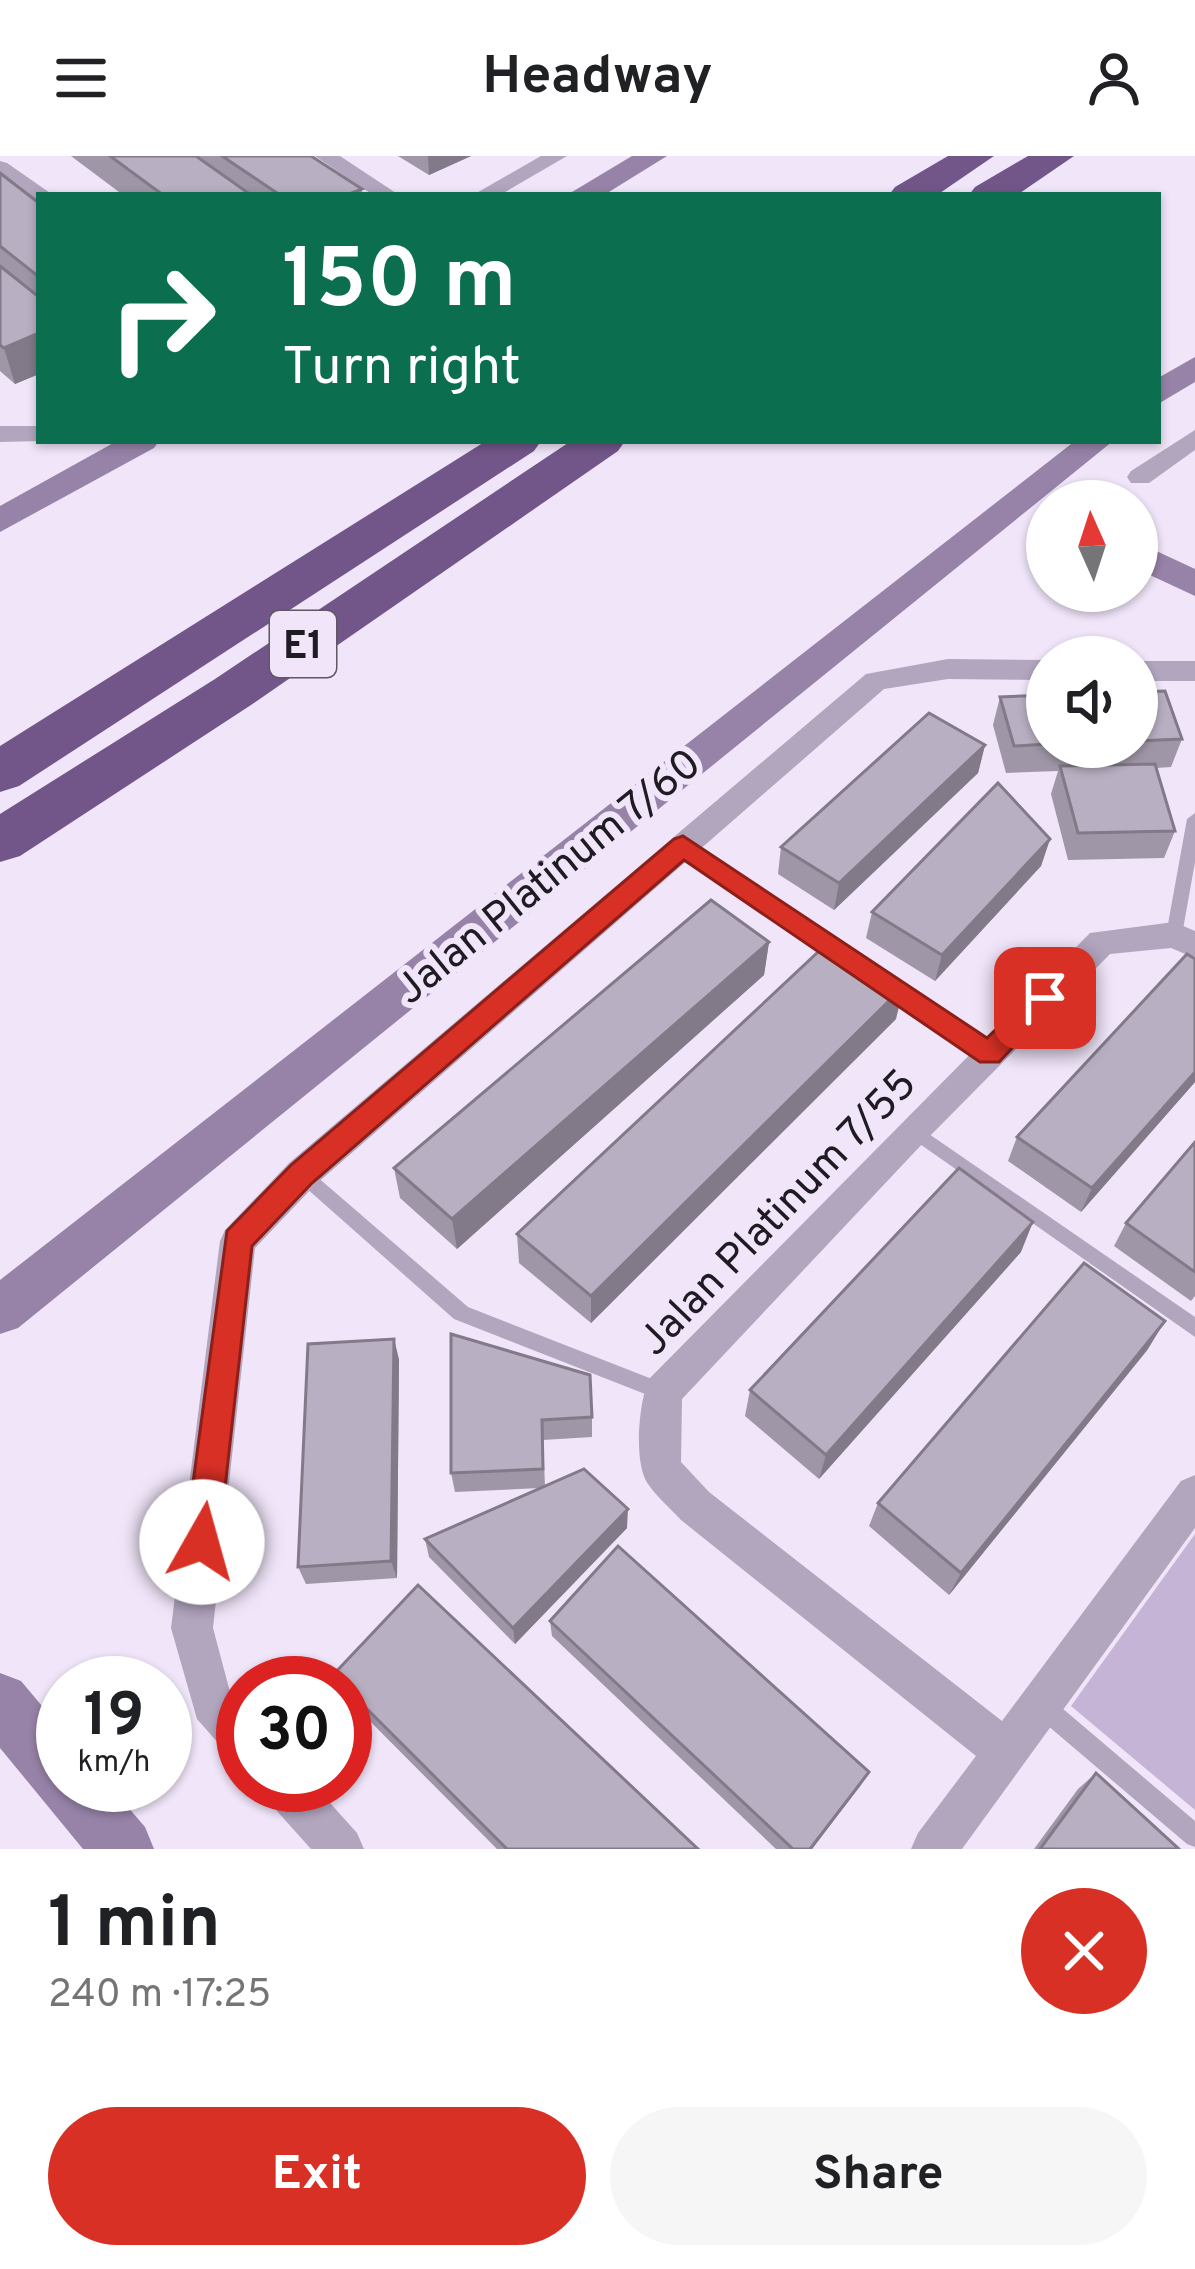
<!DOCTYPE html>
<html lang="en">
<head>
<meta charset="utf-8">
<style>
  body { margin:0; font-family:Overpass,sans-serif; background:#f6f6f6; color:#202124; height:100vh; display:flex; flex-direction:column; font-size:45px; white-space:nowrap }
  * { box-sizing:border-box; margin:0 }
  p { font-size:39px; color:#757577 }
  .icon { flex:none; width:66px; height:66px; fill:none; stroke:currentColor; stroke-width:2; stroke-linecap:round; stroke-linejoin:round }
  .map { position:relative; height:1693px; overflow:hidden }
  .drawer { display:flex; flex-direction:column; background:#fff; flex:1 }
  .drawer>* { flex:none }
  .hud { position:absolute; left:36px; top:36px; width:1125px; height:252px; border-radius:0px; box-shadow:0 3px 9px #0004; background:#0b6e4f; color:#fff; overflow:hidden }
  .needle { width:78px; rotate:357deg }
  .buttons { position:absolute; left:1026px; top:324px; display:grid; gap:24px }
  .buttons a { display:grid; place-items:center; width:132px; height:132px; border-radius:50%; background:#fff; box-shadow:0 3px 9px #0004; font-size:60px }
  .speed { position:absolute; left:36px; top:1500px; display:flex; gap:24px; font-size:60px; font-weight:700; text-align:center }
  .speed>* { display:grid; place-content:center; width:156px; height:156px; border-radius:50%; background:#fff; box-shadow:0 3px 9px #0004; line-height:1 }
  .speed small { font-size:30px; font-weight:400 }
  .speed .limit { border:18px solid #d22; background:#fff; color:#111 }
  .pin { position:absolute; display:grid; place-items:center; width:102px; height:102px; color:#fff; margin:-51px; border-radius:24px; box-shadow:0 6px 18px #0006 }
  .me { position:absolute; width:132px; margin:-66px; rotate:7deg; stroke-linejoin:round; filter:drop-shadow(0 0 9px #0008) }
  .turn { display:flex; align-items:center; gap:42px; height:252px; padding:0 48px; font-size:54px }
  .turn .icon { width:156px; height:156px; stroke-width:2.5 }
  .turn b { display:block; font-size:84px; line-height:102px }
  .round { display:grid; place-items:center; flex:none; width:126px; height:126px; border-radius:63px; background:#f6f6f6 }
  .summary { display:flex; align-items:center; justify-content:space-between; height:204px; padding:0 48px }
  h1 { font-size:72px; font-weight:700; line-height:90px }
  .button { display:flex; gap:24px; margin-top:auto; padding:24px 48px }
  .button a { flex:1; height:138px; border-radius:72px; background:#d93025; color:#fff; font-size:48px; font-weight:700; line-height:138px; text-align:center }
  .button a+a { background:#f6f6f6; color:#202124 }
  header { display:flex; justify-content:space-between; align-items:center; height:156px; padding:0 48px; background:#fff; font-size:54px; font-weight:700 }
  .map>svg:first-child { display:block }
</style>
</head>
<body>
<header><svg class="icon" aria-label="menu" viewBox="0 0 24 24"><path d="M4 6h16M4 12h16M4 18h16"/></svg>Headway<svg class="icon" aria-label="person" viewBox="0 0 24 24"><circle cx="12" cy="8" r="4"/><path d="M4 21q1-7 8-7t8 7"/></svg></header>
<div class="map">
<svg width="1195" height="1693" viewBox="0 0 1195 1693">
  <rect width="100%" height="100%" fill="#f0e5f9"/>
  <path fill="#c6b4d6" d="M1195,1378V1654L1071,1550Z"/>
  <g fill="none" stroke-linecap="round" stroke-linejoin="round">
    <g fill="#b2a5be" fill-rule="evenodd">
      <path d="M1195,657V706L1182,779L1174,785L1166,779L1187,663Z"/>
      <path d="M683,684L847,792L849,797L847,802H835L678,694L675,690L678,686Z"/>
      <path d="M888,822L995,893L997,898L995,903H983L882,834L880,829L882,824Z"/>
      <path d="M913,967L1195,1161V1181L907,979L904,974L907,969Z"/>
      <path d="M302,1010L308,1013L468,1151L670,1230L673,1236L670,1242L663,1245L454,1163L296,1023L293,1018L296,1013Z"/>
      <path d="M1041,1538L1049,1541L1195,1665V1691L1187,1688L1033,1557L1030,1549L1033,1541Z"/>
    </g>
    <g fill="#b2a5be" fill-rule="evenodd">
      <path d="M315,0H340L399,39H373Z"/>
      <path d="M541,0H567L500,39H473Z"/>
      <path d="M0,5L7,7L53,39L34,44L0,20Z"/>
      <path d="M0,270H39L41,285L0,286Z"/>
      <path d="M1195,274V294L1149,327H1131L1127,321L1131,315Z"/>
      <path d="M948,503L1047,504V524L948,523L884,533L315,1029L255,1092L213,1472L230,1536L243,1550V1605L228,1598L197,1563L171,1472L220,1085L225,1074L289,1007L866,518Z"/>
      <rect x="1137" y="505" width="58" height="20"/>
      <path d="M1174,766L1195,775V802L1171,792L1110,798L925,985L682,1243L681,1306L709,1336L1002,1565L1181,1325L1195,1319V1372L962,1693H911L918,1677L976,1600L681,1364C670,1352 657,1341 648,1328C633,1306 639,1246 649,1223L1090,777Z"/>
      <path d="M262,1629H314L357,1677L364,1693H311L268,1645Z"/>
    </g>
    <g fill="#9783a8" fill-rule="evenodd">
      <path d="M632,0H667L604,39H567Z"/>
      <path d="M1195,201V226L1158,248V222Z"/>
      <path d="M117,285H159L154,292L0,376V350Z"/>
      <path d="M1075,285H1113L18,1172L0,1178V1124Z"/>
      <path d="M1137,386L1195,413V440L1137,413Z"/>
      <path d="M0,1517L21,1525L63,1575V1629H109L145,1671L154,1693H83L0,1592Z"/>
    </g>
    <g fill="#725689" fill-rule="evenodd">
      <path d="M948,0H994L937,39H889L895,31Z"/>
      <path d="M1028,0H1074L1017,39H969L975,31Z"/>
      <path d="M486,285H541L534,295L19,630L0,636V590Z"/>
      <path d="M571,285H625L618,295L251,549L20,700L0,706V658L215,523Z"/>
    </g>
  </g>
  <g fill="#9f96a7">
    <path d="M71,0H311L362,33V39H123Z"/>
    <path d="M398,0H471L429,19Z"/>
    <path d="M0,17L39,47V218L15,228L0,215Z"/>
    <path d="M1137,536L1182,583L1171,611L1156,612L1175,675L1164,702L1068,704L1051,638L1058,615L1006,617L993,569L1000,541L1047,539V591H1137Z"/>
    <path d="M985,589L978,617L834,754L778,718L781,691Z"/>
    <path d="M1050,683L1041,710L935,825L866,782L872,756Z"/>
    <path d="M769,786L764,819L457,1093L400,1042L394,1012Z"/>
    <path d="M896,863L591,1167L519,1107L517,1078Z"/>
    <path d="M1195,926L1081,1056L1008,1005L1017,981Z"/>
    <path d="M1195,986V1140L1191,1145L1114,1090L1126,1067Z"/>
    <path d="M1021,1096L819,1323L745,1260L750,1234Z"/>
    <path d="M451,1178L592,1261V1281L543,1284L545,1330L627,1372L515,1488L429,1401L425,1383L541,1332L455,1336L451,1317Z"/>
    <path d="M394,1183L399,1204L397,1422L306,1428L298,1411Z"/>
    <path d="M1148,1193L949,1439L869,1370L878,1347Z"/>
    <path d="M550,1465L861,1629L812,1693H776L552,1480Z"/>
    <path d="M333,1519L698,1693H497L345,1540V1527H337Z"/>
    <path d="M1096,1617L1179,1693H1034L1078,1633Z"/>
  </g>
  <g fill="#827a88">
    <path d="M428,0H471L429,19Z"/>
    <path d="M39,177V218L15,228L4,192Z"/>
    <path d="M985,589L978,617L834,754L839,727Z"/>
    <path d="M1050,683L1041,710L935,825L942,799Z"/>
    <path d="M769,786L764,819L457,1093L452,1063Z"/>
    <path d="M904,830L896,863L591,1167V1140Z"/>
    <path d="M1195,916V926L1081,1056L1092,1032Z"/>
    <path d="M1033,1066L1021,1096L819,1323L826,1299Z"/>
    <path d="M1165,1165L1148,1193L949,1439L961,1417Z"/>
    <path d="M394,1183L399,1204L397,1422L391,1405Z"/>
    <path d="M628,1353L627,1372L515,1488L513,1472Z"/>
    <path d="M869,1616L812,1693H810Z"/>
  </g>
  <g fill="#b9afc2" stroke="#827a88" stroke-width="3">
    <path d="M110,0H196L251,39H163Z"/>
    <path d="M222,0H311L362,33L347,39H280Z"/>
    <path d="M0,17L39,47V121L0,90Z"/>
    <path d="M0,110L39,141V177L4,192L0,189Z"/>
    <path d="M1165,535L1182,583L1137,585V536Z"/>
    <path d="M1047,539V588L1014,590L1000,541Z"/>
    <path d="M929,557L985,589L839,727L781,691Z"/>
    <path d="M1155,608L1175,675L1078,677L1060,610Z"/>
    <path d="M998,627L1050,683L942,799L872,756Z"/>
    <path d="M711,744L769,786L452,1063L394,1012Z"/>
    <path d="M832,783L904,830L591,1140L517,1078Z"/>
    <path d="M1187,798L1195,803V916L1092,1032L1017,981Z"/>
    <path d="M1195,986V1116L1126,1067Z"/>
    <path d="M959,1012L1033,1066L826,1299L750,1234Z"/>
    <path d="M1084,1107L1165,1165L961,1417L878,1347Z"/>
    <path d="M451,1178L590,1219L592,1261L542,1264L543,1313L451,1317Z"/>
    <path d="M394,1183L391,1405L298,1411L308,1188Z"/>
    <path d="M584,1313L628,1353L513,1472L425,1383Z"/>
    <path d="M618,1390L869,1616L810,1693H793L550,1465Z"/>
    <path d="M418,1429L698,1693H507L345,1531V1527H341L333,1519Z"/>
    <path d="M1096,1617L1179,1693H1040Z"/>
  </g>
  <path fill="#d93025" stroke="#8d1f18" stroke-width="3" d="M683,680L987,882L1036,834H1055L1059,842L999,906H980L684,704L312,1027L252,1090L219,1386L214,1398L202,1403L190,1398L185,1386L227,1075L291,1009L674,683Z"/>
  <g text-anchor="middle" stroke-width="12" stroke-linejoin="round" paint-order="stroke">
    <rect fill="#f0e5f9" stroke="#5e5862" stroke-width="3" x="270" y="455" width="66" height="66" rx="9"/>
    <g font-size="39" font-weight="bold" fill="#1f1b22">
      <text x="303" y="502">E1</text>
    </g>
    <g font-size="42" fill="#1f1b22" stroke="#f0e5f9">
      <text transform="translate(547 719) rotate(-39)" y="15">Jalan Platinum 7/60</text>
      <text transform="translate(776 1055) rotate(-46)" y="15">Jalan Platinum 7/55</text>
    </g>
  </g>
</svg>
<div class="buttons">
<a><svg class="needle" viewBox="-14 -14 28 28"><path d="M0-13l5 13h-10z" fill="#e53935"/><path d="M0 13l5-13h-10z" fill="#757577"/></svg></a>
<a><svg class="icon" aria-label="sound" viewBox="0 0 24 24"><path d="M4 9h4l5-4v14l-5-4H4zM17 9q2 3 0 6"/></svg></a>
</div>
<div class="speed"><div>19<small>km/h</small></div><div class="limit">30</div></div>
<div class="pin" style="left:1045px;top:842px;background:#d93025"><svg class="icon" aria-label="arrive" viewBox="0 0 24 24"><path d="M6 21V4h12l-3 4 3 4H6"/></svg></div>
<svg class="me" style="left:202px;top:1386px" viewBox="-20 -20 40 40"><circle r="19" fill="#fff"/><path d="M0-13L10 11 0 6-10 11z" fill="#d93025"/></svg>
<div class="hud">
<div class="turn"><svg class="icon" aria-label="right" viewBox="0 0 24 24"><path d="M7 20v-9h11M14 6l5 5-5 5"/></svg><div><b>150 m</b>Turn right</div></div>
</div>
</div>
<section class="drawer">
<div class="summary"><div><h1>1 min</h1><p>240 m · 17:25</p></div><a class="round" style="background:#d93025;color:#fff"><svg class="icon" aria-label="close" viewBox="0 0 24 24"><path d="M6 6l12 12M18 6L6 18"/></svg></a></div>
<div class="button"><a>Exit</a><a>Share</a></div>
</section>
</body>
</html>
